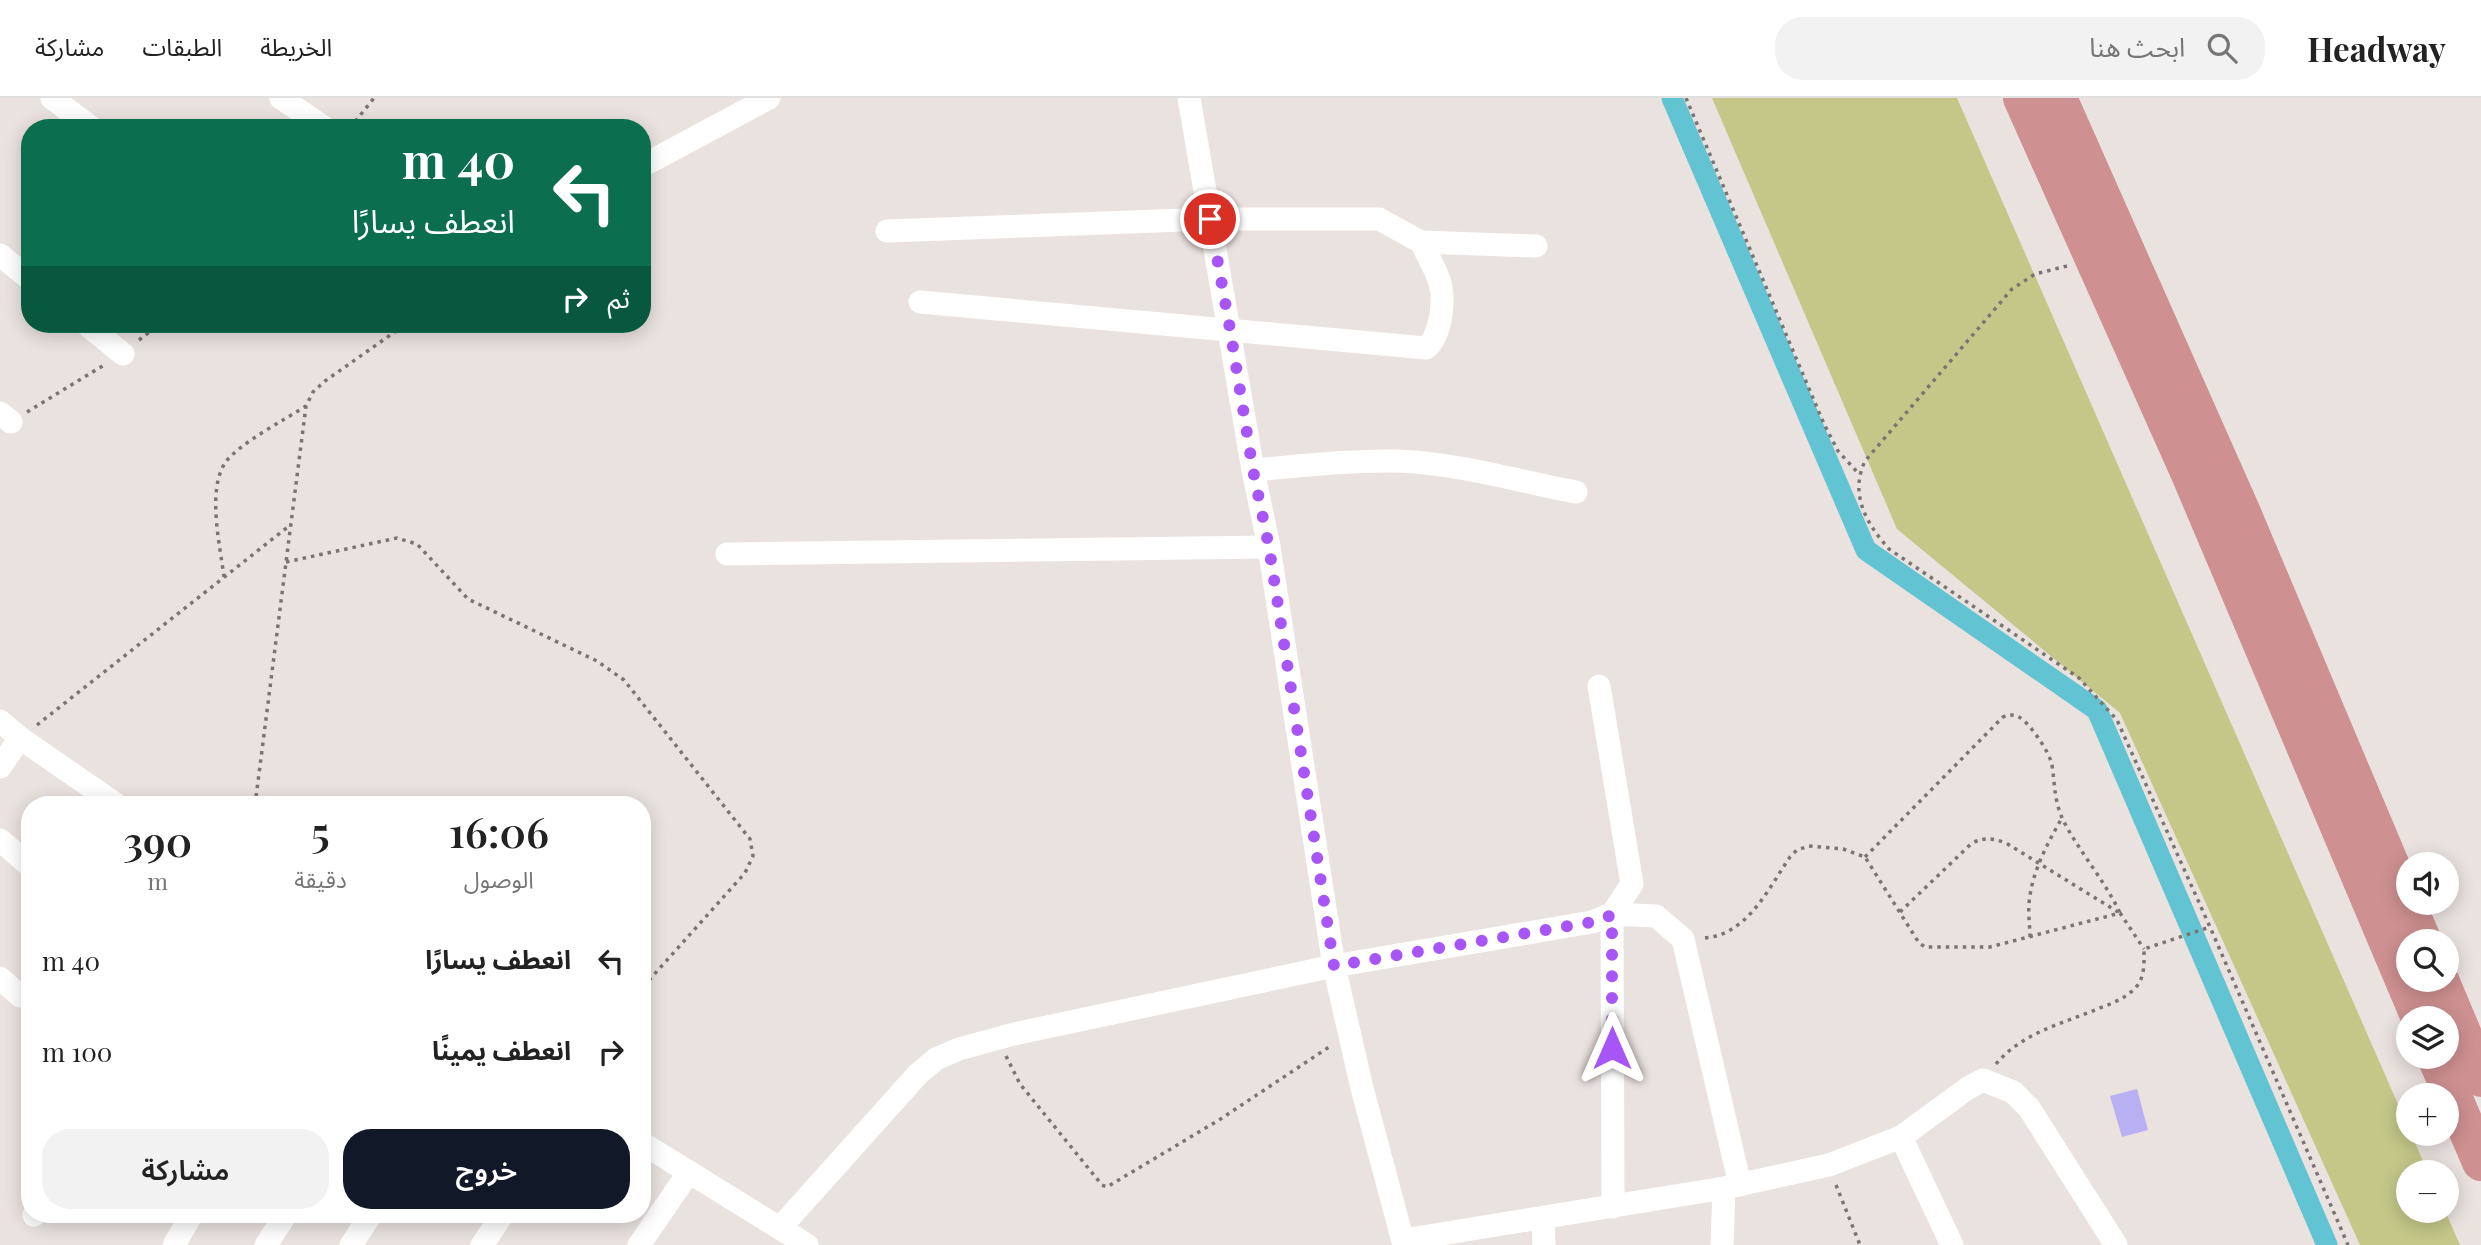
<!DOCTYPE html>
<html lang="ar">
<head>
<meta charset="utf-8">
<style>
  body { margin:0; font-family:"Playfair Display","Noto Sans Arabic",serif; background:#f2f2f2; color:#222; direction:rtl; height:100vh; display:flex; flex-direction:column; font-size:26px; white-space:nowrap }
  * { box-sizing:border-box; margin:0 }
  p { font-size:23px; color:#767676 }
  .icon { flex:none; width:38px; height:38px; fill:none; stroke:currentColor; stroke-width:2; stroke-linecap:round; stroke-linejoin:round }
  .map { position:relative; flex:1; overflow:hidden; direction:ltr }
  .drawer { position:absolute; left:21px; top:698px; width:630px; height:427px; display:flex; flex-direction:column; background:#fff; border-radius:28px; box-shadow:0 4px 18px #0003; direction:rtl }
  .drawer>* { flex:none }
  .top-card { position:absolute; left:21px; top:21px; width:630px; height:214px; border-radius:28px; box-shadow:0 4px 18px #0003; direction:rtl; background:#0b6e4f; color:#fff; overflow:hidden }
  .controls { position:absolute; left:2396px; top:754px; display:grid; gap:14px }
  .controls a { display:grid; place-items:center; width:63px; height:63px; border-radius:50%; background:#fff; box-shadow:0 4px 18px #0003; font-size:35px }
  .pin { position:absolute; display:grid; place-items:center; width:60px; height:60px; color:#fff; margin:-30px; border:4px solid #fff; border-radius:50%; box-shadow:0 2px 7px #0007 }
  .me { position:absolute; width:77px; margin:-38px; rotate:0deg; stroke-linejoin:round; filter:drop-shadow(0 0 5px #0008) }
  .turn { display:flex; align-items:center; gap:24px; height:147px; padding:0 21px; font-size:32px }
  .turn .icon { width:91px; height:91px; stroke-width:2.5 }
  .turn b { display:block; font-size:49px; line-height:60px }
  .then { display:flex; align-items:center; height:66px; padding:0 21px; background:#0003; gap:14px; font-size:26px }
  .eta { display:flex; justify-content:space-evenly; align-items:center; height:119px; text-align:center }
  .eta b { font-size:42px; font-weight:600; line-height:49px }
  .cta { display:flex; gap:14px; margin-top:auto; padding:14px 21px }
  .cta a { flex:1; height:80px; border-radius:28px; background:#111827; color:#fff; font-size:28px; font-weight:600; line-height:80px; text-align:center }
  .cta a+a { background:#f2f2f2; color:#222 }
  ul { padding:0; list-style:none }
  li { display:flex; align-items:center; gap:21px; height:91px; padding:0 21px }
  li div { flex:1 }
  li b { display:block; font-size:26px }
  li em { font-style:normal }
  header { display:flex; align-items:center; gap:42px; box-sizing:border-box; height:98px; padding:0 35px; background:#fff; border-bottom:2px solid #e0e0e0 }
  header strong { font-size:33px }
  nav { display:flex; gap:38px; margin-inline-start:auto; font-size:24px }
  .search { width:490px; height:63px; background:#f2f2f2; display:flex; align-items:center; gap:18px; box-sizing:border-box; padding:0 24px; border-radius:28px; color:#767676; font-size:26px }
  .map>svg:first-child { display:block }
</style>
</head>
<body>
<header>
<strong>Headway</strong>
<div class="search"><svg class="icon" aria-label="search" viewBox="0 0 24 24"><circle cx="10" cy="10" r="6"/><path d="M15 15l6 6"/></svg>ابحث هنا</div>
<nav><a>الخريطة</a><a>الطبقات</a><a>مشاركة</a></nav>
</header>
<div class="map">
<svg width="2481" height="1147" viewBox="0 0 2481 1147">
  <rect width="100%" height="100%" fill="#eae2df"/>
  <path fill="#c4c788" d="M1712,0H1957L2408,1029V1036H2411L2428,1074H2408V1113H2445L2460,1147H2360L2120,615L1897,431Z"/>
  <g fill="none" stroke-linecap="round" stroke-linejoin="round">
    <path stroke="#62c4d2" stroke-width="21" d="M1672,0L1866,452L2097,612L2327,1147"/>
  </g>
  <path fill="#b9b0f3" d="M2137,991L2148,1032L2122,1039L2110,998Z"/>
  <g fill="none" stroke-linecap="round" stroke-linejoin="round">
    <g stroke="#7a7573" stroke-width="3.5" stroke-dasharray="3.5 5" stroke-linecap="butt">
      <path d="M1686,0L1824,326L1838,353L1859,376"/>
      <path d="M350,30L374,0"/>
      <path d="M2067,168L2035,176L2012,191L1865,363C1849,397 1867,426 1889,451L2079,580L2117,622L2210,829L2348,1147"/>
      <path d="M139,242L160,226"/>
      <path d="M27,314L104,267"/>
      <path d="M286,464L397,440L417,446L468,501L597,563L624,582L750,741L753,758L745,775L642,890"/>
      <path d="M224,479C220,447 207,393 225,365C238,346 286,321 306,308"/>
      <path d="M37,627L289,428"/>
      <path d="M255,707L306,308L313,294L325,283L406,226"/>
      <path d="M1865,759L2003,619C2009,617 2013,616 2019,619C2030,625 2050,655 2052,667C2055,687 2054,704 2064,724C2081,756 2105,783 2120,815"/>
      <path d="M1900,814L1972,745C1985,739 1992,740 2006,745L2118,814"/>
      <path d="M2030,839C2030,828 2028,817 2029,806C2031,776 2047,746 2062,720"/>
      <path d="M1705,840C1748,836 1768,791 1790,759L1797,752L1809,748L1843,751L1865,759L1919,845L1925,849H1990L2120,815L2144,851"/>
      <path d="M1006,958L1020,986L1102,1087L1107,1089L1219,1022L1332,947"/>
      <path d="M1996,966C2021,936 2060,926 2095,912C2110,906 2126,901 2137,888C2145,878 2144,864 2144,851L2210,829"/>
      <path d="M1836,1087L1860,1147"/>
    </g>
    <g stroke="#fff" stroke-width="23">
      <path d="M52,0L92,30"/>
      <path d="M281,0L325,30"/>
      <path d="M1189,0L1253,372L1269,449L1334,868L1362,990L1404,1147"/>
      <path d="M642,68L769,0"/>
      <path d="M887,133L1210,121H1379L1421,144L1536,148"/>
      <path d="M0,157L30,181"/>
      <path d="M920,204L1426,250C1441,238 1445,202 1440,185C1436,171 1427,157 1421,144"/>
      <path d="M86,226L123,256"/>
      <path d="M0,315L11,324"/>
      <path d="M1253,372C1301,368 1349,362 1397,363C1457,365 1517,383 1576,394"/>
      <path d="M727,456L1269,449"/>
      <path d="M0,623L20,640L117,707"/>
      <path d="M0,669L20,640"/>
      <path d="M0,742L30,768"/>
      <path d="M0,880L20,898"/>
      <path d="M1901,1039L1952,1147"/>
      <path d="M642,1045L807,1147"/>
      <path d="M1613,1109L1612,816L1656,818L1683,841L1740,1087"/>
      <path d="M34,1117L35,1116"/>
      <path d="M1543,1121L1544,1147"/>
      <path d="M780,1130L918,976L936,961L959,951L1014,936L1334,868L1592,824L1612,816L1632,786L1599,588"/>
      <path d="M1404,1142L1724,1090L1829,1067L1901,1039L1968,990L1983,982L2013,994L2029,1010L2116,1147"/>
      <path d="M174,1147L192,1116"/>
      <path d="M266,1147L286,1116"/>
      <path d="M351,1147L371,1116"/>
      <path d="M482,1147L503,1116"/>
      <path d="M639,1147L689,1074"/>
      <path d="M1722,1147L1724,1090"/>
    </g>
    <g stroke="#ce9090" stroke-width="38">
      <path d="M2022,0L2190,376L2420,920"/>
      <path d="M2058,0L2242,415L2423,844"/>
      <path d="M2440,882L2481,980"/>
      <path d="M2436,959L2481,1064"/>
    </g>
  </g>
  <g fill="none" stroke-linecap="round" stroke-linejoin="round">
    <path stroke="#a855f7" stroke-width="12" stroke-dasharray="0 21.6" d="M1210,121L1230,231L1253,372L1269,449L1334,868L1592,824L1612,817V950"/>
  </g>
</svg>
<div class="controls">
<a><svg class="icon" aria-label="sound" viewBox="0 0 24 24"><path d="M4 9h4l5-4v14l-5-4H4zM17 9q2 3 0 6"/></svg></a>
<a><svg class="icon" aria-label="search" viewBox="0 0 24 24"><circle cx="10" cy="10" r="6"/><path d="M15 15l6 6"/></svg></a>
<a><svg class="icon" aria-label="layers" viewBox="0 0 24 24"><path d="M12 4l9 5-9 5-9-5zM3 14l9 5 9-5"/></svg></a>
<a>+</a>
<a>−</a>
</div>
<div class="pin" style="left:1210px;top:121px;background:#d93025"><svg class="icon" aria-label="arrive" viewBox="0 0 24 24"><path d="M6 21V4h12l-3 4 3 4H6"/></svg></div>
<svg class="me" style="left:1612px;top:950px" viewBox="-20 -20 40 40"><path d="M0-17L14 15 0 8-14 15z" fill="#a855f7" stroke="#fff" stroke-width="4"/></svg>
<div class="top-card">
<div class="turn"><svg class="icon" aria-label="left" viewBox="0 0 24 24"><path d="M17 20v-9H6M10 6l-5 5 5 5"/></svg><div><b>40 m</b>انعطف يسارًا</div></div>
<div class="then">ثم<svg class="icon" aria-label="right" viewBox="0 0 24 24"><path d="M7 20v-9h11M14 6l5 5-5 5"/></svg></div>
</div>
<section class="drawer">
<div class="eta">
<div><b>16:06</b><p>الوصول</p></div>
<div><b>5</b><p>دقيقة</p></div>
<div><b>390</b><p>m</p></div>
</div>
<ul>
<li><svg class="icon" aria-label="left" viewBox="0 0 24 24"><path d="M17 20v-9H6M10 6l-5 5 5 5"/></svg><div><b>انعطف يسارًا</b></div><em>40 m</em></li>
<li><svg class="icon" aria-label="right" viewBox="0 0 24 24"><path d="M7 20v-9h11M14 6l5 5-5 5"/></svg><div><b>انعطف يمينًا</b></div><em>100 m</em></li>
</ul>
<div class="cta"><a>خروج</a><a>مشاركة</a></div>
</section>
</div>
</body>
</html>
